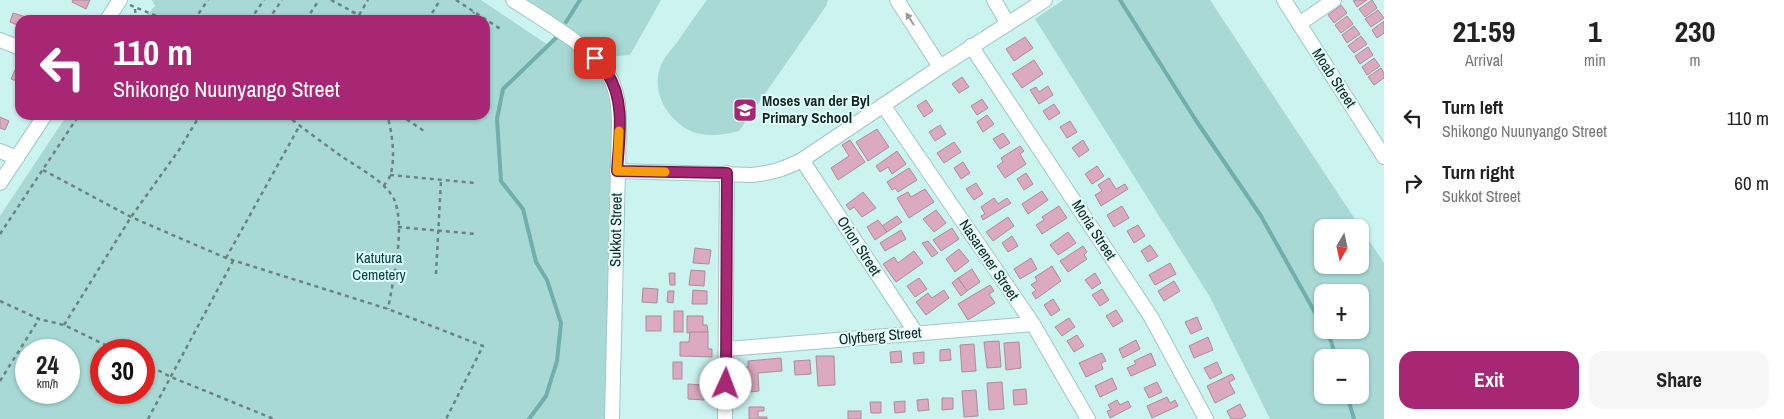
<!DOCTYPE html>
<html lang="en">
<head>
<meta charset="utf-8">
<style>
  body { margin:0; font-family:"Archivo Narrow",sans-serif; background:#f6f6f6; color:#222; height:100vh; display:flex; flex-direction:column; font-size:19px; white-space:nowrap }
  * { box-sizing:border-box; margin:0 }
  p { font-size:16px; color:#767676 }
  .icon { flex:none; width:28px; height:28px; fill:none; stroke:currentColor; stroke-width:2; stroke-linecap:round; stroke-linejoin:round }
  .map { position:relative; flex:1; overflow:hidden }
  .drawer { display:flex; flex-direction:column; background:#fff; width:400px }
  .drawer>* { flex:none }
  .hud { position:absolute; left:15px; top:15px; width:475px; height:105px; border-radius:15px; box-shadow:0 1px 4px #0004; background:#a82774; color:#fff; overflow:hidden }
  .needle { width:32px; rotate:189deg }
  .buttons { position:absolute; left:1314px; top:219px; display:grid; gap:10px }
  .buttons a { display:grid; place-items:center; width:55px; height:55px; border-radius:10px; background:#fff; box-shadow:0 1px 4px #0004; font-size:25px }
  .speed { position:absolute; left:15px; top:339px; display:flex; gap:10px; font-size:25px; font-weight:700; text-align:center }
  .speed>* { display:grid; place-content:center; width:65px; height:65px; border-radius:50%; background:#fff; box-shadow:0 1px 4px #0004; line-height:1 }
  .speed small { font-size:12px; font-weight:400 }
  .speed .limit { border:8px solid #d22; background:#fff; color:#111 }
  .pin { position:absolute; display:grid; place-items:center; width:42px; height:42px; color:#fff; margin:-21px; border-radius:10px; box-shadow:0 2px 8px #0006 }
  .me { position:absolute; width:55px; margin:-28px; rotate:2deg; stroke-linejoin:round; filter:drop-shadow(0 0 4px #0008) }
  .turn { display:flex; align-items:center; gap:18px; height:105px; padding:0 15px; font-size:22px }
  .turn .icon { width:65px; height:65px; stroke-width:2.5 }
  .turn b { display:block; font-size:35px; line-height:42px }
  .eta { display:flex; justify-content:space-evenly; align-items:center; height:85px; text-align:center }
  .eta b { font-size:30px; font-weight:700; line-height:35px }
  .primary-button { display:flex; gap:10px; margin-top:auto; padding:10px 15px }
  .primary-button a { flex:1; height:58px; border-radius:15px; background:#a82774; color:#fff; font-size:20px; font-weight:700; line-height:58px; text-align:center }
  .primary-button a+a { background:#f6f6f6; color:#222 }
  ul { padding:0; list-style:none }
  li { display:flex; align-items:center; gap:15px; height:65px; padding:0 15px }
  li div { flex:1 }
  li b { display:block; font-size:19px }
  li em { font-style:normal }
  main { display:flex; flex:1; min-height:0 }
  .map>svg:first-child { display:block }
</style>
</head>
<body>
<main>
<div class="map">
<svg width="1384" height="419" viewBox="0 0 1384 419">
  <rect width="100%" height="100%" fill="#cbf3f0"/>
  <g fill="#a8d9d5" fill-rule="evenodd">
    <path d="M152,0H481L548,45L559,35L513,0H661L630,55L595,58L616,92L612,419H0V216L67,115H485V20H138L148,14L155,6ZM26,350H69V392H26ZM101,350H144V392H101Z"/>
    <path d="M707,0H828L826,6L739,131C726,135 706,137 693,132C667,121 649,90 662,63C665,56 671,50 676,44C686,29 696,15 707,0Z"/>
    <path d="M1063,0H1210L1384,263V419H1270L1210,297L1035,19ZM1322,228H1360V265H1322ZM1360,292V330H1322V292ZM1322,358H1360V395H1322Z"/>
  </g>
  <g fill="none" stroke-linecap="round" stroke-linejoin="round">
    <g stroke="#70afac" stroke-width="4">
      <path d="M1120,0L1195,119L1261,216L1322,325"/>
      <path d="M566,22L580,0"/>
      <path d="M1325,330L1331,341L1336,358"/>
      <path d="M1347,395L1354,419"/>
      <path d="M529,419L546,396L557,361L561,323L547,280L536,262L523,209L501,181L497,119L503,89L559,35"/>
    </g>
  </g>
  <g fill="#dba9c0" stroke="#ab8d9b">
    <path d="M73,0H90L86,9L72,2Z"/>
    <path d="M1353,0H1367L1357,7Z"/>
    <path d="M1372,0L1377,8L1365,17L1359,9Z"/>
    <path d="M1341,5L1347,13L1334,23L1328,15Z"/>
    <path d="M1378,10L1384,18L1371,27L1365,19Z"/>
    <path d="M13,13L26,17L25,20H20V26L10,22Z"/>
    <path d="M1347,16L1353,24L1341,33L1335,25Z"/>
    <path d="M1384,21V33L1377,38L1372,30Z"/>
    <path d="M1354,26L1360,34L1347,43L1342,35Z"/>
    <path d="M1361,36L1367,44L1354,53L1348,46Z"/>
    <path d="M1025,37L1033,48L1014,61L1006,49Z"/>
    <path d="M1368,47L1373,55L1360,64L1355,56Z"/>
    <path d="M1374,58L1380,66L1367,75L1362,67Z"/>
    <path d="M1034,60L1043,74L1022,88L1012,74Z"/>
    <path d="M1381,68L1384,73V78L1374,85L1368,77Z"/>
    <path d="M15,70L20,72V82L11,79Z"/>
    <path d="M962,77L969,87L959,93L952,84Z"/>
    <path d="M1048,86L1053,95L1039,104L1030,90L1036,87L1039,92Z"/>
    <path d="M982,99L988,108L977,115L971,106Z"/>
    <path d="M926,100L933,111L924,117L917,106Z"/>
    <path d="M1054,104L1060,113L1049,120L1043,111Z"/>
    <path d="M987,115L994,124L983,132L977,122Z"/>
    <path d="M0,117L9,121L5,130L0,128Z"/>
    <path d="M1070,121L1077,132L1067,138L1060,127Z"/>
    <path d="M940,125L946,134L935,141L929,132Z"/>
    <path d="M877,129L889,147L868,161L856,142Z"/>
    <path d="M1003,133L1010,143L1000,149L993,139Z"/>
    <path d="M850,140L865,162L838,180L831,168L849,156L842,145Z"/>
    <path d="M1083,140L1089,150L1079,157L1072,148Z"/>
    <path d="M954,142L961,152L944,163L937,153Z"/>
    <path d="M1020,146L1024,151L1020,154L1026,164L1005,178L997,166L1003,162L1001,158Z"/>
    <path d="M897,151L906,164L892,174L888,167L880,172L876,166Z"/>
    <path d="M963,162L970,173L961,179L954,168Z"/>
    <path d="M1097,166L1104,176L1092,184L1085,174Z"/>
    <path d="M909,168L917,180L898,192L895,188L892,190L887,182Z"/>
    <path d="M1026,173L1033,184L1024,190L1017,179Z"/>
    <path d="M1109,178L1116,189L1125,184L1128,189L1101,206L1095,195L1102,191L1098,185Z"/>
    <path d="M976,183L983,194L974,200L966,189Z"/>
    <path d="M925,189L934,202L909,218L897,198L908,192L911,197Z"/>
    <path d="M1042,191L1048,200L1028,214L1022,204Z"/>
    <path d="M863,192L876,208L862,217L854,207L850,210L846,205Z"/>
    <path d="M994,198L998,204L1007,198L1011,203L983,220L981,216L985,214L981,207Z"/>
    <path d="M1059,206L1067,218L1042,234L1036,225L1044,220L1042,217Z"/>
    <path d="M1122,206L1129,218L1114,227L1107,215Z"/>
    <path d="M936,210L946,223L934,232L923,219Z"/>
    <path d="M897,216L902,222L887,232L882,226Z"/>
    <path d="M1008,217L1014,226L993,241L986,232Z"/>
    <path d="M878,220L887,232L875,240L867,227Z"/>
    <path d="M1138,225L1145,236L1134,243L1127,231Z"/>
    <path d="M952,228L959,239L941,251L933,240Z"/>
    <path d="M901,230L906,239L885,251L880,243Z"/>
    <path d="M1068,232L1076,243L1058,255L1050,245Z"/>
    <path d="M1012,236L1018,246L1008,252L1002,243Z"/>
    <path d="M928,241L938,253L932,257L922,243Z"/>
    <path d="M1150,245L1158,256L1148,262L1141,251Z"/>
    <path d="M1083,246L1087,252L1084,255L1087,259L1068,272L1060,261Z"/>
    <path d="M695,248L711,250L709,264L693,263Z"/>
    <path d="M959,249L969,261L955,272L946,259Z"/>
    <path d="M914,251L923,263L896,282L883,264L894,257L898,263Z"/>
    <path d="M1031,258L1037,269L1020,279L1014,269Z"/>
    <path d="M1170,263L1176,274L1155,285L1149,275Z"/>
    <path d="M1052,266L1061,281L1036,299L1032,293L1036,290L1031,285L1037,281L1035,277Z"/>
    <path d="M972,269L980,282L967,291L958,278Z"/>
    <path d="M691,270L705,271L704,286L689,285Z"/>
    <path d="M669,273H675V285H670Z"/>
    <path d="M1095,273L1101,283L1092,289L1085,280Z"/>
    <path d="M919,278L927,289L915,297L907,286Z"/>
    <path d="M958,278L967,291L961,296L952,283Z"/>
    <path d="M1174,281L1180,291L1164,301L1158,291Z"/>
    <path d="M990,285L994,291L989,294L995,303L968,320L958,304Z"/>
    <path d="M643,288L658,289L657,303L642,302Z"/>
    <path d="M1102,289L1109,300L1100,306L1092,295Z"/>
    <path d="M693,290L707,291V304H692Z"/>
    <path d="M944,290L949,298L926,315L916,302L928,293L932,298Z"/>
    <path d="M668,291H674L673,303L667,302Z"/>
    <path d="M1053,299L1060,310L1051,316L1044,305Z"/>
    <path d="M1116,310L1123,321L1113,327L1106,316Z"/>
    <rect x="674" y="311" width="9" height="21"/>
    <rect x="646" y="316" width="15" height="15"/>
    <path d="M687,316H703V325H707L708,332L687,333Z"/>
    <path d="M1197,317L1202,329L1191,334L1185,322Z"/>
    <path d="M1069,318L1075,327L1062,336L1055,327Z"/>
    <path d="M690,332H708V349H712V357L680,356V342H689Z"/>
    <path d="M1077,335L1084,346L1074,352L1067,341Z"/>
    <path d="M1208,337L1213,350L1194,358L1189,346Z"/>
    <path d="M1136,340L1140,349L1123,358L1119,349Z"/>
    <path d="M999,341L1001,367L987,368L984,342Z"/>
    <path d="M1019,342L1021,368L1006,370L1004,343Z"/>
    <path d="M974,344L976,371L962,372L960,345Z"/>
    <path d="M950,349L951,360L940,361V350Z"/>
    <path d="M901,351L902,362L891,363L890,352Z"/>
    <path d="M924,352V363L914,364L913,353Z"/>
    <path d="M1102,353L1106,361L1101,363L1103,369L1086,377L1079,363Z"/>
    <path d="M1151,353L1156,365L1131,376L1127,368L1136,364L1134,361Z"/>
    <path d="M816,356H834L835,385L818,386Z"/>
    <path d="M781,358L782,371L758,373L759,391L740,393L738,368L748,367V361Z"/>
    <path d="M810,360L811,374L795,375L794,361Z"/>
    <rect x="673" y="362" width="9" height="17"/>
    <path d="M1217,362L1222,373L1210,379L1204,368Z"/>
    <path d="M1232,374L1235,379L1229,382L1235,393L1215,403L1207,386Z"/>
    <path d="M1112,378L1117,389L1100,397L1095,386Z"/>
    <path d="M1002,382L1004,409L989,410L987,383Z"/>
    <path d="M1157,382L1162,392L1149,398L1144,388Z"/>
    <path d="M688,384L704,385V400L688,399Z"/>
    <path d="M1026,389L1027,404L1014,405L1013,390Z"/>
    <path d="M976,390L978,416L964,417L962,391Z"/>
    <path d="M1167,397L1170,403L1175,400L1178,406L1152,418L1147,406Z"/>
    <path d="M942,398H953V409L942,410Z"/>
    <path d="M928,399L929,410L918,411L917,400Z"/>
    <path d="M1117,400L1120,405L1128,401L1131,407L1110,418L1107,411L1111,410L1108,405Z"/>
    <path d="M905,401V412L895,413L894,402Z"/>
    <path d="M870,402H881V413H871Z"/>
    <path d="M1240,404L1246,416L1240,419H1231L1227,411Z"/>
    <path d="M749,407H764V411H758V417H767V419H749Z"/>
    <rect x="848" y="411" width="13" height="8"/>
  </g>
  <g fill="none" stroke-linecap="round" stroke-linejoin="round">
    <g stroke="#a1c7c4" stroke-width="16">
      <g id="minor">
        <path d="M513,0C540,18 593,48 608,74C618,90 619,109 619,127L612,419"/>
        <path d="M897,0L940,67"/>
        <path d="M994,0L1008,24"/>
        <path d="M1284,0L1384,157"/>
        <path d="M107,20L120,0"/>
        <path d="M1299,24L1334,0"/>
        <path d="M0,40L20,48"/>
        <path d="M971,46L1151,317L1206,419"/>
        <path d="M883,105L1033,324L1088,419"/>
        <path d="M0,151L17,158"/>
        <path d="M802,160L916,333"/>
        <path d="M617,171L752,175C772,173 784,169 802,160L940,67L1045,0"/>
        <path d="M0,183L45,115"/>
        <path d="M727,349L1033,324"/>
        <path d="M725,419L727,173"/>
      </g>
    </g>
    <g stroke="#698482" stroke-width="2.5" stroke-dasharray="4 4" stroke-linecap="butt">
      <path d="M331,0L368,20"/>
      <path d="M456,0L502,30"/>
      <path d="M130,5L166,20"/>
      <path d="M135,9L136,20"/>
      <path d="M359,15L368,0"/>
      <path d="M194,20L208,0"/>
      <path d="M250,20L264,0"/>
      <path d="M268,20L282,0"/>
      <path d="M306,20L319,0"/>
      <path d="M348,20L353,12"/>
      <path d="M428,20L440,0"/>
      <path d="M469,20L474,12"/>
      <path d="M286,115C304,129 323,143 341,156C357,167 385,181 394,199C406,226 393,281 388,309"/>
      <path d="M400,115L424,131"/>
      <path d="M408,121L412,115"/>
      <path d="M43,170L131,217L226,258L388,309L483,346L446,419"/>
      <path d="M390,175L475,183"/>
      <path d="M384,186C385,183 389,179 390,176C396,160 392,130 387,115"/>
      <path d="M398,227L476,234"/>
      <path d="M0,234L79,115"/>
      <path d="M226,258L300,125"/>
      <path d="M436,274L441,180"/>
      <path d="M0,301L39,319L64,325L116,350"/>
      <path d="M64,325L131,217L179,150L200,115"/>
      <path d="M144,363L171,377L274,419"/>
      <path d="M0,381L39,319"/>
      <path d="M148,419L233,261"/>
    </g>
    <use href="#minor" stroke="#fff" stroke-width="14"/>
  </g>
  <defs><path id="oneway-solid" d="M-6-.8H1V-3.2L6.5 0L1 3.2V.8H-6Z" transform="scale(1.25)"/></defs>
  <use fill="#969c9c" href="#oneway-solid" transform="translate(910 19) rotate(-123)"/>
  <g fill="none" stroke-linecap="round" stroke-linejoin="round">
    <g stroke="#6d194b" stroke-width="12">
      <path id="route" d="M595,58C599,63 604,67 607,73C626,100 619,140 617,171L727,173L726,384"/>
    </g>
    <use href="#route" stroke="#a82774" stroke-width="9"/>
    <path stroke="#f59e0b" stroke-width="9" d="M619,131L617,171L665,172"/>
  </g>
  <defs>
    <g id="school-square" transform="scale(1.25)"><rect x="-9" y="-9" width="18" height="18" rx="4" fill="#a82774" stroke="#dffefc"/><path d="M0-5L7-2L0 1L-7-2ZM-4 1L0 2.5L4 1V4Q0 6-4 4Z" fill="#fff"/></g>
  </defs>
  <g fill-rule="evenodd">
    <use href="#school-square" x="745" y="110"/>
  </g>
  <g text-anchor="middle" stroke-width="4" stroke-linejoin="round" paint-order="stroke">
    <g font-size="15" fill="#152423" stroke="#dffefc">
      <text transform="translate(1334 78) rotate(57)" y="5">Moab Street</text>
      <text transform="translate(616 230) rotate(-89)" y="5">Sukkot Street</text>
      <text transform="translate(1094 230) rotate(57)" y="5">Moria Street</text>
      <text transform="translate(859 246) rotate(57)" y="5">Orion Street</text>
      <text transform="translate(989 260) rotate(56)" y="5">Nasarener Street</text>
      <text transform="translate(880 336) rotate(-5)" y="5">Olyfberg Street</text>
    </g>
    <g font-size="15" font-weight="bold" fill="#152423" stroke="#dffefc" text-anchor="start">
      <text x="762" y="106">Moses van der Byl<tspan x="762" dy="17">Primary School</tspan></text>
    </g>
    <g font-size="15" fill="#054341" stroke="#dffefc">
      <text x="379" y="263">Katutura<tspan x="379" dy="17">Cemetery</tspan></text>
    </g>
  </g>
</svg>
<div class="buttons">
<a><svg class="needle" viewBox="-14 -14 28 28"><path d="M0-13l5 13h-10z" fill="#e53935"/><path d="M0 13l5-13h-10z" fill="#767676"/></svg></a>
<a>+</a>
<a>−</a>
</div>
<div class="speed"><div>24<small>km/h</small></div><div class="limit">30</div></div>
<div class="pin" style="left:595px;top:58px;background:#d93025"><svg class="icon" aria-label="arrive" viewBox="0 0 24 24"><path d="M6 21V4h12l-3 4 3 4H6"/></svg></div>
<svg class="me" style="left:726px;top:384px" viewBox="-20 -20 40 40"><circle r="19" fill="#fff"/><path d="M0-13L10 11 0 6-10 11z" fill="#a82774"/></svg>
<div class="hud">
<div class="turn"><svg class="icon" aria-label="left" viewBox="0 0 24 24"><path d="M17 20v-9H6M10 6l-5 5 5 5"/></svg><div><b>110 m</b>Shikongo Nuunyango Street</div></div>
</div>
</div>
<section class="drawer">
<div class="eta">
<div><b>21:59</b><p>Arrival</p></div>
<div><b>1</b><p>min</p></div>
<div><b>230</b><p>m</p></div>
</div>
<ul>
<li><svg class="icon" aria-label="left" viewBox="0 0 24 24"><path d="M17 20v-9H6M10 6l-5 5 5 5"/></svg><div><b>Turn left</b><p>Shikongo Nuunyango Street</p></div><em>110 m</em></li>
<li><svg class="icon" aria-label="right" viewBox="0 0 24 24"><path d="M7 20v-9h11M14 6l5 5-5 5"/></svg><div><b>Turn right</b><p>Sukkot Street</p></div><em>60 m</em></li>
</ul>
<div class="primary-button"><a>Exit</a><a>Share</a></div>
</section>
</main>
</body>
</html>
